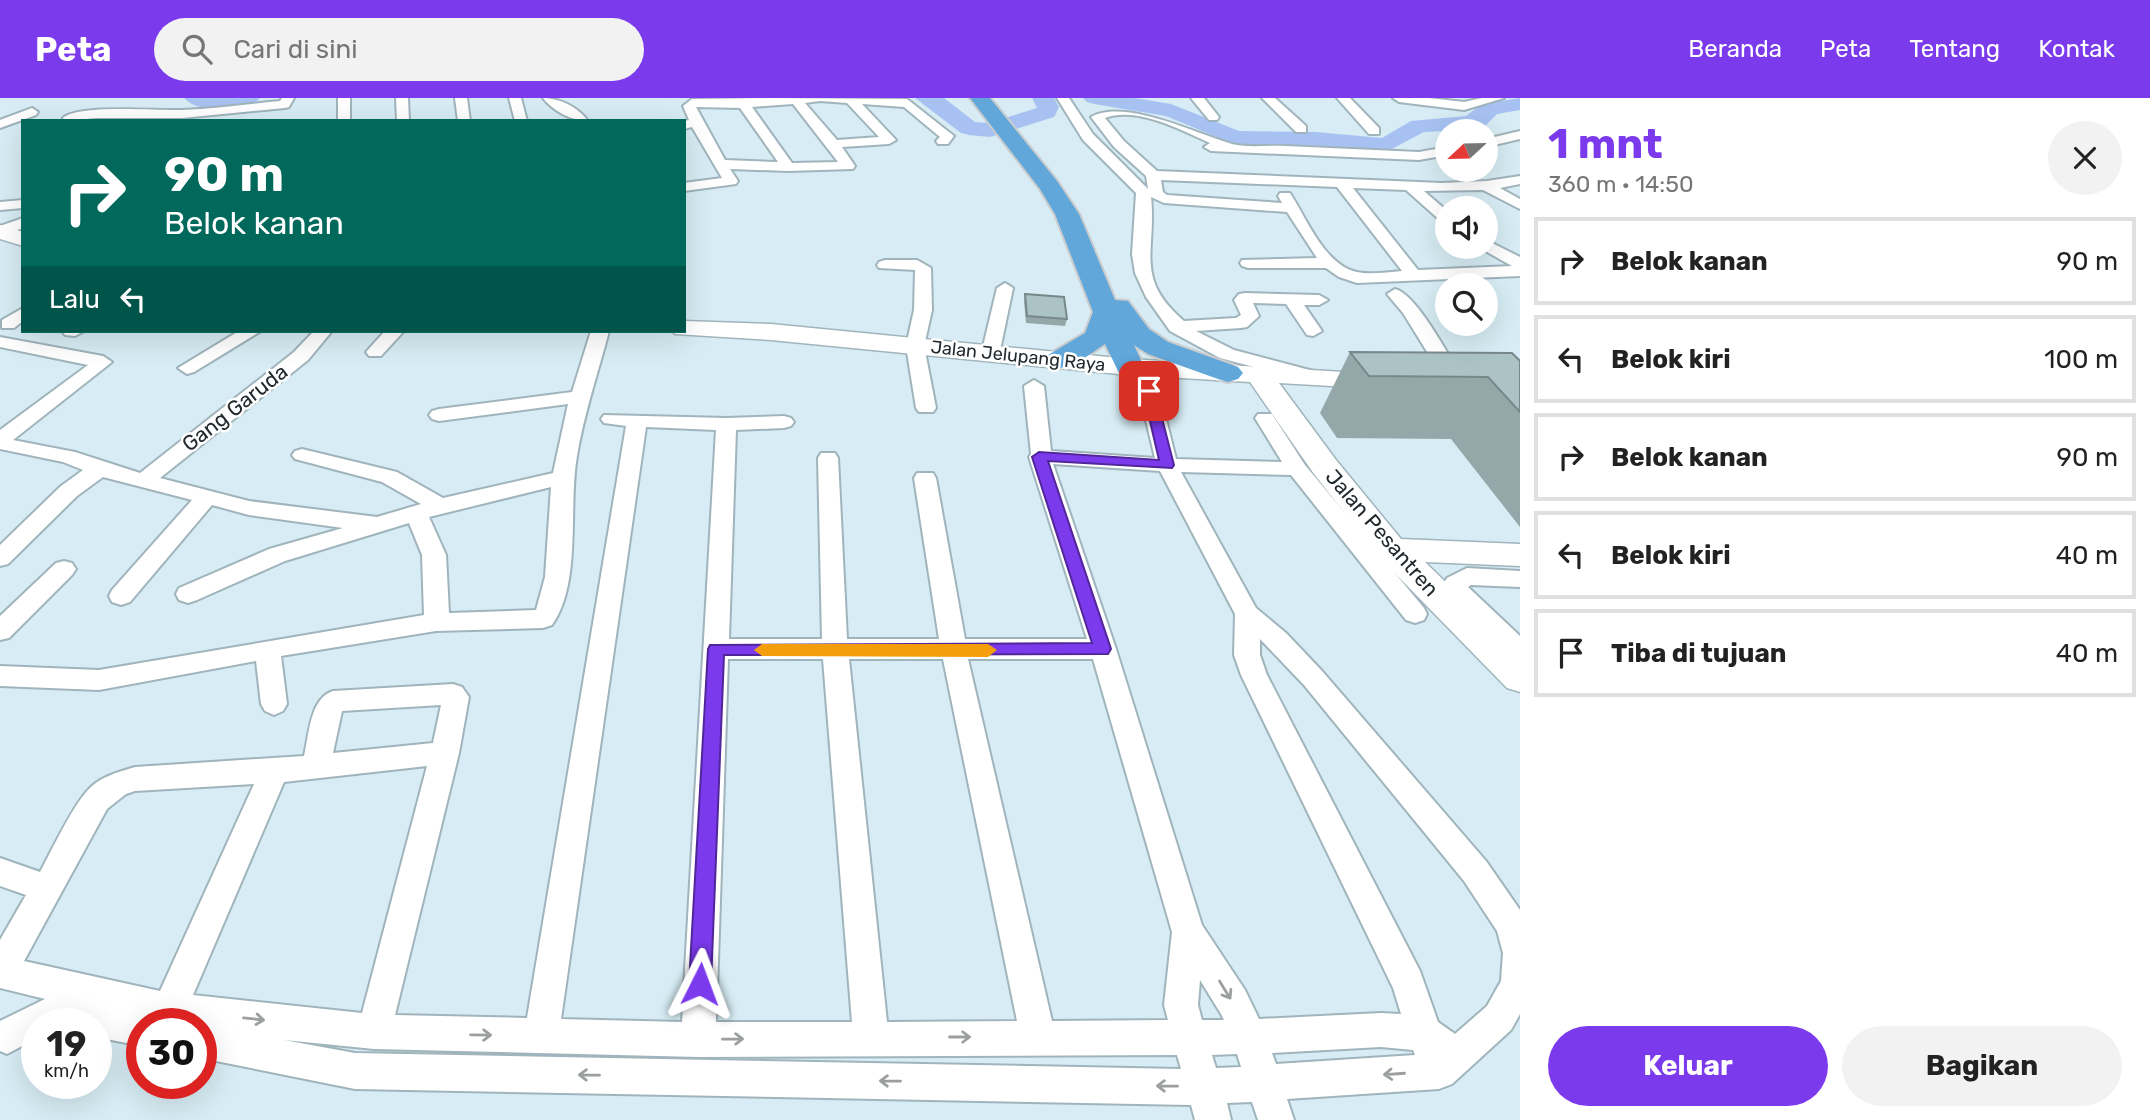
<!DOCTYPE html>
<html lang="id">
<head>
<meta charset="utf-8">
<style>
  body { margin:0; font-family:Rubik,sans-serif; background:#f2f2f2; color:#222; height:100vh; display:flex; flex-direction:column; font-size:26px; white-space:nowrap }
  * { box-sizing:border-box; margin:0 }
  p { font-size:23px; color:#767676 }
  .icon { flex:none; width:38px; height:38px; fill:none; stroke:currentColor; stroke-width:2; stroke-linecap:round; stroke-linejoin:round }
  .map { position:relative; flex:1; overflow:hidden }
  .drawer { display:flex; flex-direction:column; background:#fff; width:630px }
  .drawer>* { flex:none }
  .banner { position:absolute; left:21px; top:21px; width:665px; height:214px; border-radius:0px; box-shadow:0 7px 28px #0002; background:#00695c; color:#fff; overflow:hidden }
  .needle { width:46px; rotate:248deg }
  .buttons { position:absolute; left:1435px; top:21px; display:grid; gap:14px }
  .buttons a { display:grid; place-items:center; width:63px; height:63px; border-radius:50%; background:#fff; box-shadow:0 7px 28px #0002; font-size:35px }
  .speed { position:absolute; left:21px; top:910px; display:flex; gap:14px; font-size:35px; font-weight:700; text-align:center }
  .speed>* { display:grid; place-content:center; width:91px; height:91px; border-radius:50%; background:#fff; box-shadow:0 7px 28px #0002; line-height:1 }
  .speed small { font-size:18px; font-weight:400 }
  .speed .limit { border:10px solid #d22; background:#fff; color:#111 }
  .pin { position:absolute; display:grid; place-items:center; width:60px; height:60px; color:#fff; margin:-30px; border-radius:14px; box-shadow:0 4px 10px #0006 }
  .me { position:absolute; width:77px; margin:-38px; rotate:3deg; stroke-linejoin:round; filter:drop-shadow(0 0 5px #0008) }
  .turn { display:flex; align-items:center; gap:24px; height:147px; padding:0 28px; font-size:32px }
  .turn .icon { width:91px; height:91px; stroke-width:2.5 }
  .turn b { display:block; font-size:49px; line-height:60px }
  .then { display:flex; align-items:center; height:66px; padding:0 28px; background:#0003; gap:14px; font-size:26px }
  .round { display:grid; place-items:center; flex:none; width:74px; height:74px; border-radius:37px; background:#f2f2f2 }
  .head { display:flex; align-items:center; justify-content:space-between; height:119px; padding:0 28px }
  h1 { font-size:42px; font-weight:700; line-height:52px; color:#7c3aed }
  .cta { display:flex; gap:14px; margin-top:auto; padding:14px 28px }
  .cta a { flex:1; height:80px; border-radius:42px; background:#7c3aed; color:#fff; font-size:28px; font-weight:700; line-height:80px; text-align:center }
  .cta a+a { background:#f2f2f2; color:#222 }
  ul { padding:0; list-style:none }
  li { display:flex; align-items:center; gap:21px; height:88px; margin:0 14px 10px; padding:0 14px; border:4px solid #e0e0e0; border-radius:0px }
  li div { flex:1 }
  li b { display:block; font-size:26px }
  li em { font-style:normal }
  header { display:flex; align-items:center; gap:42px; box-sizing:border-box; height:98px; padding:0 35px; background:#7c3aed; color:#fff }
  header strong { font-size:33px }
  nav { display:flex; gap:38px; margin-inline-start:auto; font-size:24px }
  .search { width:490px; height:63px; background:#f2f2f2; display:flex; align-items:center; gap:18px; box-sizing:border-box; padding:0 24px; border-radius:38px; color:#767676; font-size:26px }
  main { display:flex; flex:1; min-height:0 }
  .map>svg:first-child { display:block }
</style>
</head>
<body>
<header>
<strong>Peta</strong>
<div class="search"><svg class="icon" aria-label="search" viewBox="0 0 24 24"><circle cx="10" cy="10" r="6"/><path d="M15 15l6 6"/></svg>Cari di sini</div>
<nav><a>Beranda</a><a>Peta</a><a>Tentang</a><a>Kontak</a></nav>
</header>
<main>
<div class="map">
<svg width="1520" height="1022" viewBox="0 0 1520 1022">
  <rect width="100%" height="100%" fill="#d7ecf4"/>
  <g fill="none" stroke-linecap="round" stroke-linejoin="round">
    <g fill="#a7c2f2" fill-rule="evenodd">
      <path d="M184,0H260C247,16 197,16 184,0Z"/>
      <path d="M915,0H944L975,24L989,25L1037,10L1032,0H1054L1059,9L1054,19L990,39L969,37L961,35Z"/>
      <path d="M1083,0H1135L1171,6L1239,33L1316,34L1382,40L1411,23L1466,18L1482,6L1520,0V12L1497,16L1486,27L1467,32L1424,34L1386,54L1316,48L1236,47L1166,18L1094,6L1087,4Z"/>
    </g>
    <g stroke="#a0b4bc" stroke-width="4">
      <g id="street">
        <path d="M282,0H294L289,9L285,10L182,20H97L64,23L63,20C80,6 156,13 182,12C215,11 248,6 280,3Z"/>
        <rect x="338" y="0" width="12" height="23"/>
        <path d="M396,0H408L409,23H397Z"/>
        <path d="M455,0H467L470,23H458Z"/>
        <path d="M509,0H521L527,23H515Z"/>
        <path d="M543,0C559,0 578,9 588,23C572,23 553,13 543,0Z"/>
        <path d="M772,0L907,1L954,38L948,46H938L936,43L940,39L904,9L862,6L896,42L889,46L842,49L855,68L853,71L788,73L730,71L738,83L736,86L684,93V85L722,80L692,29L684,31V23L689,22L683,8L692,1ZM820,3L847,5L879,39L837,42L805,5ZM793,6L838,64L792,65L752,9ZM696,9L740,10L778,64L725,62Z"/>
        <path d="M1057,0H1069L1093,36L1148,91L1146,78L1114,49L1091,19C1125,0 1197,36 1232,46C1248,50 1269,47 1285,48C1330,50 1374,52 1419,54L1447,49V57L1419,62L1211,53L1204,49L1210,45C1181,32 1137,8 1105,20L1124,43L1157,73L1442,85L1487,83L1520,78V86L1500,90L1520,101V111L1483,92L1424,93L1447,113V126L1442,124L1406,92L1353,90L1418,172L1512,168L1480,150L1486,149V142L1520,159V178L1357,185L1339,179L1326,170H1248L1242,168L1240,165L1242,162L1317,160L1287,114L1164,105L1151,99C1157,152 1133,180 1184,223L1236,220L1241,217L1234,202L1239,196L1245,195L1319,197L1328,202L1319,207H1304L1322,233L1313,238L1307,237L1286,206L1253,205L1259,218L1247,229L1241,230L1196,233L1234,252L1321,275L1323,279L1321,283L1314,285L1220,260L1170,233L1146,199L1135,175L1132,156L1136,95L1083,42ZM1161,82L1337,89L1402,173C1388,174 1370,177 1357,174C1324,167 1306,119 1290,95H1280L1278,98L1282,105L1167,97L1163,94Z"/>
        <path d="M1191,0H1204L1219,19L1217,22H1209Z"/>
        <path d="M1262,0H1275L1306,28V34H1296Z"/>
        <path d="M1337,0H1350L1379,30V36H1369Z"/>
        <path d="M1393,0H1429L1464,4L1482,0H1504L1464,12L1399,4Z"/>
        <path d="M32,10L38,14L36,17L0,30V22Z"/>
        <path d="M1520,33V41L1486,49V41Z"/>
        <path d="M23,102V110L0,112V104Z"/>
        <path d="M23,120V130L0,138V128Z"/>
        <path d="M885,162H917L931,170L932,212L924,248L936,310L933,314H919L916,310L906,248L914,212L915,172L879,170L877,167L879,164Z"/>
        <path d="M1005,185L1013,190L999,257L990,263L981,257L997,190Z"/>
        <path d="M1395,191C1417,196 1450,261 1464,282L1461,286H1447L1403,215L1387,196Z"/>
        <path d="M23,210V223L14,230H2V222Z"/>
        <path d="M62,233H84L75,238L65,237Z"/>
        <path d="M239,233H261L194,274L187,276L178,270Z"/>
        <path d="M314,233H332L308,262L160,380L249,403L377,419L421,406L382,384L295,361L292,357L295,353L302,351L397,374L443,400L553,375L568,306L439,323L432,321L429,317L432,313L439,311L572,294L591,233H609C598,275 584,315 577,358C568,409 582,485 552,527L543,530L436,533L281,558L287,606L283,613L274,617L265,613L261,606L256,563L99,592L0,588V568L99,572L424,517L422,457L409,425L285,463L197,502L188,505L179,502L176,496L179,490L269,451L343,430L249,417L212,407L130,504L121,507L112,504L109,498L112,492L192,402L103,379L77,398L8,466L0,468V447L61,388L83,372L63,364L0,351V332L88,267L0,249V239L103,258L112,264L13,342L75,354L140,375L294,254ZM551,389L545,479L536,512L449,515L446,457L429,419Z"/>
        <path d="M385,233H404L381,258H369L366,254Z"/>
        <path d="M1034,282L1044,288L1051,353L1155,360L1139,293L1149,287L1159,293L1176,361L1282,364L1255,320L1258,316H1272L1305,367L1424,510L1427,516L1424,522L1415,525L1406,522L1291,377L1181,374L1256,510L1286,535L1322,573L1486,763L1520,812V916L1511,932L1452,986L1439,991L1287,1001L1294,1022H1258L1252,1004L1227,1005L1231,1022H1195L1191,1007L355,991L201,960V926H142V948L96,939V926H37V940L7,956L0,953V923L45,901L0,890V842L26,797L0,788V760L40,774C52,752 71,711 87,693C99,679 118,674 135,669L304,658C309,637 310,600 333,593L453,586L462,589L469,599L459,655L395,917L527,920L626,328L604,325L601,321L604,317L726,320L784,318L791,320L794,324L791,328L784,330L736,332L729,541H822L818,360L821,355H835L838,360L847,541H939L914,380L917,375H933L936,380L965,541H1087L1029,359L1031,356L1024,288ZM646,329L716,332L682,924L561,921ZM1053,366L1160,373L1235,516L1234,557L1241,577L1393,890L1401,916L1381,915L1259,921L1245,892L1202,827L1116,551ZM1260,541L1304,587L1464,783L1497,833L1503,855L1501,883L1487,908L1455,936L1438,924L1420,873L1267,577L1260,557ZM728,561H823L852,924H716ZM849,561H943L1017,923L887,924ZM968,561H1093L1172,834L1164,907L1168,922L1052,923ZM441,607L433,645L333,655L342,613ZM427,668L362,915L193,897L284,684ZM254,686L160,893L24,863L107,711L126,696L135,693ZM1200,882L1221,916L1224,922H1202L1198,907ZM284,942L374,951L698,959L1177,957L1181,971L355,955ZM1381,949L1413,952L1415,957L1276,966L1272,955ZM1237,956L1241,969L1216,970L1212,957Z"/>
        <path d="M64,463L72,465L76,471L72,477L9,540L0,542V518L56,465Z"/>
        <path d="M1467,470L1520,473V489L1471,487L1468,489L1520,538V563L1511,560L1446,493L1443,486L1447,480Z"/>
      </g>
    </g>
    <g stroke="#a0b4bc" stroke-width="3">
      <g id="secondary">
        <path d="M0,127L23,134V148L0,141Z"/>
        <path d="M684,223L771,226L1129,261L1394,277L1398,283L1394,289L1384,291L1279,285L1336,362L1401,441L1520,446V468L1425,464L1520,557V594L1507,590L1380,460L1314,376L1250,284L1129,277L771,242L675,236L672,233H684Z"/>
      </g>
    </g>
    <g stroke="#cacccd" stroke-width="4">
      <path id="highway" d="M970,0H990L1057,83L1079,116L1115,202L1128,203L1149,231L1168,244L1238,269L1243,275L1238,281L1228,284L1218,281L1148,256L1134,247L1144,269L1139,275L1129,278L1119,275L1105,246C1088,257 1069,275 1048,269L1043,263L1048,257L1085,235L1093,214L1055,116L1040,91Z"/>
    </g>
    <use href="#street" fill="#fff" fill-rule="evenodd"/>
    <use href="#secondary" fill="#fff" fill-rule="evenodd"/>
    <use href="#highway" fill="#62a7da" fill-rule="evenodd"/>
  </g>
  <g fill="#94a8a9">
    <path d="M1025,196L1067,221L1065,228L1026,225L1024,203Z"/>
    <path d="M1350,254L1520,263V429L1451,341L1337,340L1320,315Z"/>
  </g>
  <g fill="#acc3c5" stroke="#78888a" stroke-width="2">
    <path d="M1025,196L1064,199L1067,221L1027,218Z"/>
    <path d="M1350,254L1512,255L1520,263V314L1488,279L1369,278Z"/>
  </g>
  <defs><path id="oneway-shaft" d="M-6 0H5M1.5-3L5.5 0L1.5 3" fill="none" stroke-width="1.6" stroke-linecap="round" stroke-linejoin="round" transform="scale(1.75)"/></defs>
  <g stroke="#9c9fa0">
    <use href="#oneway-shaft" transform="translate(1225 892) rotate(58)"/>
    <use href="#oneway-shaft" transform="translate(254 921) rotate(6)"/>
    <use href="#oneway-shaft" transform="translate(481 937) rotate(1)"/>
    <use href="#oneway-shaft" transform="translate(960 939)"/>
    <use href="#oneway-shaft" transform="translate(733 941) rotate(-1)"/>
    <use href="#oneway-shaft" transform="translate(1394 976) rotate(176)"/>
    <use href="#oneway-shaft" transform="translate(589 977) rotate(-179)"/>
    <use href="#oneway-shaft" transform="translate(890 983) rotate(-179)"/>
    <use href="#oneway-shaft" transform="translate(1167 988) rotate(-179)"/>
  </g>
  <path fill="#7c3aed" stroke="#51269a" stroke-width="2" d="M1149,289L1155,293L1174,367L1172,370L1048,363L1111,551L1108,556L724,557L711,886L708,894L700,897L692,894L689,886L708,551L710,547L1092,545L1032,359L1039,354L1159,362L1143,293Z"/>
  <path fill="#f59e0b" d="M762,546H988L997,552L988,559L762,558L754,552Z"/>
  <g text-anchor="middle" stroke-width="5" stroke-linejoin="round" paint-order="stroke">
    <g font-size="18" fill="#222a2d" stroke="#fff">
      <text transform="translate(1018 258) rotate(6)" y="6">Jalan Jelupang Raya</text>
    </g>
    <g font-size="21" fill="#222a2d" stroke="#fff">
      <text transform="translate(235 310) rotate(-38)" y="7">Gang Garuda</text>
      <text transform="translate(1382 435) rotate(49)" y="7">Jalan Pesantren</text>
    </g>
  </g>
</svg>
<div class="buttons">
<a><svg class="needle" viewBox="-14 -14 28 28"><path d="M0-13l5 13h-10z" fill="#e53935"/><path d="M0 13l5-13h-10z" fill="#767676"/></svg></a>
<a><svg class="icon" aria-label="sound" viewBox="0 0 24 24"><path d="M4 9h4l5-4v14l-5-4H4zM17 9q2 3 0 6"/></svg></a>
<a><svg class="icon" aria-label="search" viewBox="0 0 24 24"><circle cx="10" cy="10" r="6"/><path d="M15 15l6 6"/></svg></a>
</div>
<div class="speed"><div>19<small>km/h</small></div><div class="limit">30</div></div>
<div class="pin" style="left:1149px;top:293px;background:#d93025"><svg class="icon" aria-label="arrive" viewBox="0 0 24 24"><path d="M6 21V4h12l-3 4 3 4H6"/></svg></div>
<svg class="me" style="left:700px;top:886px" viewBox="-20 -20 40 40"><path d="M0-17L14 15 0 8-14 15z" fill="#7c3aed" stroke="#fff" stroke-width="4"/></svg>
<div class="banner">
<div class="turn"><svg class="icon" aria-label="right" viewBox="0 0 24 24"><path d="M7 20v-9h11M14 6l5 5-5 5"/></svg><div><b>90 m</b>Belok kanan</div></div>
<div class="then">Lalu<svg class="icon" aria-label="left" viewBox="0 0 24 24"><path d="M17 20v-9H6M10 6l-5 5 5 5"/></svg></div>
</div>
</div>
<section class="drawer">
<div class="head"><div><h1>1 mnt</h1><p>360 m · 14:50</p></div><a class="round"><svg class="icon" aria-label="close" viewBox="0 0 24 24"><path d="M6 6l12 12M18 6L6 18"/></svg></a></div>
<ul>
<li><svg class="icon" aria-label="right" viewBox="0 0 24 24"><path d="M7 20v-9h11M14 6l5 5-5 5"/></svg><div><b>Belok kanan</b></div><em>90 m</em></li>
<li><svg class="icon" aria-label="left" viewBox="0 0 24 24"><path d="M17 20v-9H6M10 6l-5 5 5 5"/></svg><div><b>Belok kiri</b></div><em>100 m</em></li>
<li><svg class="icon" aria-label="right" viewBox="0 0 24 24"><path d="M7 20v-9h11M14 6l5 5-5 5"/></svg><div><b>Belok kanan</b></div><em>90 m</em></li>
<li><svg class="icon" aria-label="left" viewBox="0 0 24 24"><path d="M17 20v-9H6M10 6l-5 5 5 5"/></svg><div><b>Belok kiri</b></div><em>40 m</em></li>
<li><svg class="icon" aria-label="arrive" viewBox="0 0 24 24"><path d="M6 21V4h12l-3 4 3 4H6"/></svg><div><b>Tiba di tujuan</b></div><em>40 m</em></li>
</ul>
<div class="cta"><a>Keluar</a><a>Bagikan</a></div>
</section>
</main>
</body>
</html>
